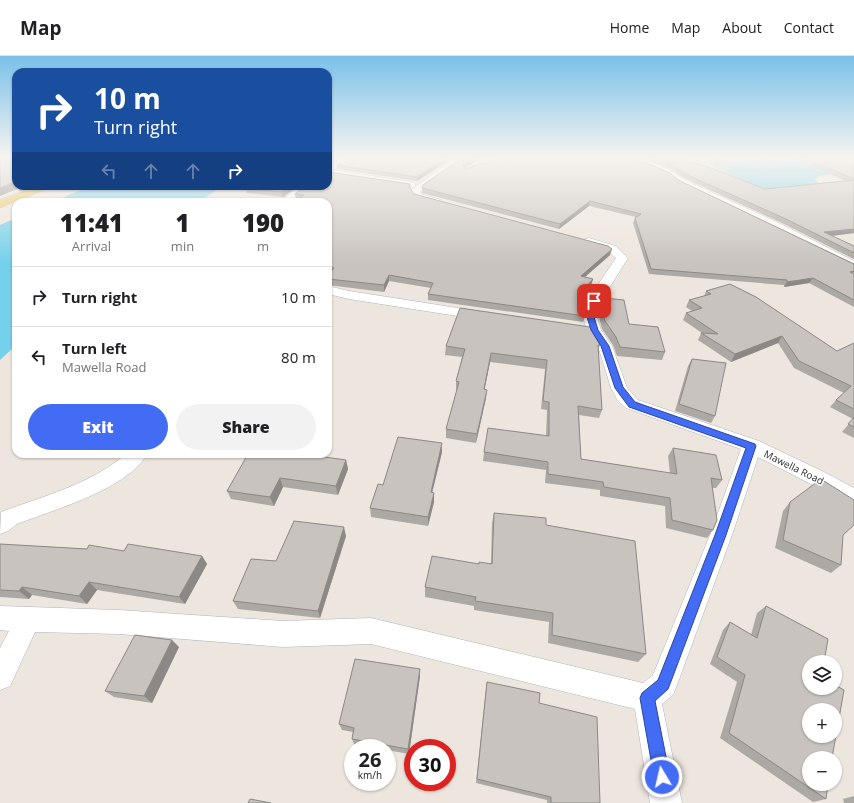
<!DOCTYPE html>
<html lang="en">
<head>
<meta charset="utf-8">
<style>
  body { margin:0; font-family:"Open Sans",sans-serif; background:#f2f2f2; color:#202124; height:100vh; display:flex; flex-direction:column; font-size:15px; white-space:nowrap }
  * { box-sizing:border-box; margin:0 }
  p { font-size:13px; color:#757577 }
  .icon { flex:none; width:22px; height:22px; fill:none; stroke:currentColor; stroke-width:2; stroke-linecap:round; stroke-linejoin:round }
  .map { position:relative; flex:1; overflow:hidden }
  .drawer { position:absolute; left:12px; top:142px; width:320px; height:260px; display:flex; flex-direction:column; background:#fff; border-radius:12px; box-shadow:0 1px 3px #0004 }
  .drawer>* { flex:none }
  .guide { position:absolute; left:12px; top:12px; width:320px; height:122px; border-radius:12px; box-shadow:0 1px 3px #0004; background:#1a4fa0; color:#fff; overflow:hidden }
  .tools { position:absolute; left:802px; top:599px; display:grid; gap:8px }
  .tools a { display:grid; place-items:center; width:40px; height:40px; border-radius:50%; background:#fff; box-shadow:0 1px 3px #0004; font-size:20px }
  .speed { position:absolute; left:344px; top:683px; display:flex; gap:8px; font-size:20px; font-weight:700; text-align:center }
  .speed>* { display:grid; place-content:center; width:52px; height:52px; border-radius:50%; background:#fff; box-shadow:0 1px 3px #0004; line-height:1 }
  .speed small { font-size:10px; font-weight:400 }
  .speed .limit { border:6px solid #d22; background:#fff; color:#111 }
  .pin { position:absolute; display:grid; place-items:center; width:34px; height:34px; color:#fff; margin:-17px; border-radius:8px; box-shadow:0 2px 6px #0006 }
  .me { position:absolute; width:44px; margin:-22px; rotate:351deg; stroke-linejoin:round; filter:drop-shadow(0 0 3px #0008) }
  .turn { display:flex; align-items:center; gap:14px; height:84px; padding:0 16px; font-size:18px }
  .turn .icon { width:52px; height:52px; stroke-width:2.5 }
  .turn b { display:block; font-size:28px; line-height:34px }
  .lanes { display:flex; align-items:center; height:38px; padding:0 16px; background:#0003; justify-content:center; gap:20px; direction:ltr }
  .lanes .off { opacity:.35 }
  .eta { display:flex; justify-content:space-evenly; align-items:center; height:68px; text-align:center }
  .eta b { font-size:24px; font-weight:800; line-height:28px }
  .action { display:flex; gap:8px; margin-top:auto; padding:8px 16px }
  .action a { flex:1; height:46px; border-radius:24px; background:#436cf5; color:#fff; font-size:16px; font-weight:800; line-height:46px; text-align:center }
  .action a+a { background:#f2f2f2; color:#202124 }
  ul { padding:0; list-style:none }
  li { display:flex; align-items:center; gap:12px; height:60px; padding:0 16px; border-top:1px solid #e0e0e0 }
  li div { flex:1 }
  li b { display:block; font-size:15px }
  li em { font-style:normal }
  header { display:flex; align-items:center; gap:24px; box-sizing:border-box; height:56px; padding:0 20px; background:#fff; border-bottom:1px solid #e0e0e0 }
  header strong { font-size:19px }
  nav { display:flex; gap:22px; margin-inline-start:auto; font-size:14px }
  .map>svg:first-child { display:block }
</style>
</head>
<body>
<header>
<strong>Map</strong>
<nav><a>Home</a><a>Map</a><a>About</a><a>Contact</a></nav>
</header>
<div class="map">
<svg width="854" height="747" viewBox="0 0 854 747">
  <rect width="100%" height="100%" fill="#ede6de"/>
  <g fill="#75d1eb">
    <path d="M810,102H835L854,114L819,120L815,123L821,131L766,134L716,112L709,106L716,103L740,105L765,103L794,105Z"/>
    <path d="M90,130H223L198,146H53Z"/>
    <path d="M16,162V289L0,304V169Z"/>
  </g>
  <g fill="none" stroke-linecap="round" stroke-linejoin="round">
    <g stroke="#b2b5bf" stroke-width="1">
      <g id="minor">
        <path d="M342,102H352L333,114L412,126L415,127V131L455,102H465L420,136L421,138L441,144L443,146L438,149L414,142L410,135L415,131L328,119V111Z"/>
        <path d="M623,102C643,102 668,110 683,123L783,169L854,205V214L775,173L677,127L669,120Z"/>
        <path d="M300,130H310L290,146H279Z"/>
        <path d="M589,182L616,190L628,202L601,245L597,261L601,274L612,290L627,332L638,344L759,385L824,416L854,432V450L758,401L732,479L677,629L673,639L662,648L682,747H650L635,653L371,588L283,591L119,578L35,576L10,630L0,634V592L9,575L0,574V550L119,554L283,565L371,562L643,627L653,619L710,479L741,393L626,352L618,345L611,332L598,290L587,274L583,261L587,245L616,202L608,195L585,187L584,185L585,183Z"/>
        <path d="M328,230L349,235L483,256L488,257L490,260L488,263L483,264L349,243L328,238Z"/>
        <path d="M126,398H147C128,433 53,454 17,468L8,475L0,478L1,456C44,440 91,428 126,398Z"/>
      </g>
    </g>
    <g stroke="#c8c8c8" stroke-width="1">
      <path id="primary" d="M36,130H51L50,132L0,152V144Z"/>
    </g>
    <use href="#minor" fill="#fff" fill-rule="evenodd"/>
    <use href="#primary" fill="#edc763" fill-rule="evenodd"/>
  </g>
  <g fill="#aca8a3">
    <path d="M452,102L417,125L337,113V109Z"/>
    <path d="M462,102H481L464,112L465,113L678,124L854,208V251L809,227L784,231V229L649,218L633,167L635,162L636,161L589,150L559,173L422,137V132Z"/>
    <path d="M639,102H680L765,133L846,125L795,102H854V177L832,180L854,190V203L784,168L684,122L671,113L647,104Z"/>
    <path d="M410,128V133L414,138L610,199L585,221L593,223L591,229L581,242L584,252L585,260L583,266L428,244V238L431,232L389,225L384,236L328,229V219L330,217H328V146L296,143L295,138Z"/>
    <path d="M249,130H298L283,141L247,137L245,132Z"/>
    <path d="M706,235L837,295L854,287V382L842,376L853,363L830,351L836,344L844,337L794,312L778,287L731,306L698,284L701,277H702L683,264L686,257L692,255L686,251L689,244L704,240Z"/>
    <path d="M604,242L629,268L665,296L662,304L617,300L613,289L602,273L599,261Z"/>
    <path d="M600,289L598,295L602,354L599,362L579,359L581,403L670,417L668,400L673,392L722,424L716,432H713V474L707,482L666,472L665,450L600,440V434L545,427L546,414L483,405L484,396L546,380L547,354L541,353L545,313L490,306L484,333L486,342L476,387L446,382V373L457,334H456V325L462,301L445,299L446,290Z"/>
    <path d="M692,303L715,360L711,367L675,355L688,310Z"/>
    <path d="M442,396L432,437H434V446L428,470L371,461L370,452L383,429Z"/>
    <path d="M346,404L348,413L338,439L283,431L274,450L231,443L227,435Z"/>
    <path d="M790,446L842,479L841,509L831,517L775,492L783,455Z"/>
    <path d="M494,457L546,469L646,598L638,606L548,587L549,566L474,554V550L425,541V531L479,508L491,507L492,467Z"/>
    <path d="M346,480L320,562L238,553L233,545L276,505Z"/>
    <path d="M0,488L124,495L202,500L207,508L185,548L97,534L87,548L32,539L29,543L0,541Z"/>
    <path d="M766,550L809,606L826,743L813,746L720,682L737,626L710,608L723,574L730,566L751,579L757,557Z"/>
    <path d="M179,591L152,647L114,641L105,635Z"/>
    <path d="M420,613V620L409,698L387,694V692H376L354,688L352,683L353,676L342,674L339,668Z"/>
    <path d="M487,626L539,647L600,747H547V744L476,727L486,632Z"/>
    <path d="M854,740V747H844L843,743Z"/>
  </g>
  <g fill="#8c8885">
    <path d="M446,102H452L417,125V121Z"/>
    <path d="M475,102H481L463,113V109Z"/>
    <path d="M329,103L330,108L328,110V104Z"/>
    <path d="M16,125V130H24L0,140V132Z"/>
    <path d="M290,130H298L283,141L281,136Z"/>
    <path d="M590,145L589,150L559,173L560,168Z"/>
    <path d="M854,173V177L821,181L824,176Z"/>
    <path d="M612,193L610,199L579,226L581,220Z"/>
    <path d="M389,219V225L384,236V229Z"/>
    <path d="M813,222L809,227L784,231L787,226Z"/>
    <path d="M593,223L591,229L576,248L577,241Z"/>
    <path d="M782,280L778,287L731,306L735,298Z"/>
    <path d="M491,297L490,306L483,342L484,333Z"/>
    <path d="M487,334L486,342L476,387L477,378Z"/>
    <path d="M442,387V396L430,445L431,436Z"/>
    <path d="M346,404L348,413L338,439L336,430Z"/>
    <path d="M280,422L283,431L274,450L270,441Z"/>
    <path d="M434,437V446L428,470V461Z"/>
    <path d="M344,471L346,480L320,562L318,555Z"/>
    <path d="M202,500L207,508L185,548L179,541Z"/>
    <path d="M89,526L97,534L87,548L79,540Z"/>
    <path d="M22,531L32,539L29,543L19,535Z"/>
    <path d="M172,584L179,591L152,647L144,640Z"/>
    <path d="M420,613V620L409,698L408,693Z"/>
  </g>
  <g fill="#c8c3be" stroke="#8c8885" fill-rule="evenodd">
    <path d="M0,102H16V125L0,132Z"/>
    <path d="M353,102H446L417,121L337,109Z"/>
    <path d="M462,102H475L463,109L465,113L502,102H634L670,117L678,124L854,208V215L850,216L854,218V244L813,222L787,226V224L651,213L635,162L641,158L590,145L560,168L422,132L423,129Z"/>
    <path d="M655,102H680L714,113L765,133L854,124V173L824,176L854,190V197L786,163L685,118L672,109Z"/>
    <path d="M806,102H854V123Z"/>
    <path d="M328,116L410,128L409,131L414,138L608,190L612,193L581,220L593,223L577,241L586,242L584,252L585,260L428,238L433,227L389,219L384,229L328,223V219L334,212L328,211V146H295L304,139L295,138L305,130H328Z"/>
    <path d="M249,130H290L281,136L245,132Z"/>
    <path d="M730,228L756,241L837,295L854,287V353L836,344L851,330L799,305L782,280L735,298L701,277L718,278L686,257L702,252L689,244L711,238L706,235Z"/>
    <path d="M604,242L624,244L629,268L658,271L665,296L620,291L616,281L605,265L601,253Z"/>
    <path d="M460,252L590,271L600,289H598L602,354L578,350L581,403L677,418L673,392L716,399L722,424L711,422L717,464L713,474L672,464L670,442L604,431L603,426L548,418V406L484,396L488,372L549,380V346L543,345L547,304L491,297L484,333L487,334L477,378L446,373L459,326L456,325L465,293L446,290Z"/>
    <path d="M692,303L726,307L715,360L679,348Z"/>
    <path d="M854,361V371L848,368Z"/>
    <path d="M398,381L442,387L431,436L434,437L428,461L370,452L378,428L383,429Z"/>
    <path d="M248,398H303L346,404L336,430L280,422L270,441L227,435Z"/>
    <path d="M821,423L854,444V469L843,479L841,509L783,484L790,446Z"/>
    <path d="M494,457L546,462V469L635,485L646,598L552,579L553,557L475,545L476,541L425,531L432,500L479,508V506L492,508Z"/>
    <path d="M294,465L344,471L318,555L233,545L251,503L276,505Z"/>
    <path d="M0,488L87,493L89,489L124,495L128,488L202,500L179,541L89,526L79,540L22,531L19,535L0,534Z"/>
    <path d="M766,550L828,583L824,606H809V632H835V629L844,634L832,702H809V728H828L826,743L729,677L745,619L717,601L730,566L757,582ZM809,654H835V680H809Z"/>
    <path d="M135,579L172,584L144,640L105,635Z"/>
    <path d="M355,603L420,613L408,693L352,683L354,672L339,668Z"/>
    <path d="M487,626L540,637L539,647L597,661L600,747H551V741L477,723Z"/>
    <path d="M250,743L271,747H248Z"/>
  </g>
  <linearGradient id="sky" x2="0" y2="1"><stop stop-color="#7ac0e9"/><stop offset="0.49" stop-color="#f7f4f0"/><stop offset="1" stop-color="#f7f4f0" stop-opacity="0"/></linearGradient>
  <rect width="854" height="207" fill="url(#sky)"/>
  <path fill="#436cf5" stroke="#2c469f" d="M591,243L597,245L594,261L598,274L609,290L623,331L635,346L755,388L756,390L726,479L670,628L668,633L655,645L670,721L668,726L662,729L657,726L654,721L640,642L642,637L658,624L715,479L746,392L629,351L615,332L601,290L591,274L587,261Z"/>
  <g text-anchor="middle" stroke-width="3" stroke-linejoin="round" paint-order="stroke">
    <g font-size="10" fill="#2c2c2c" stroke="#fff">
      <text transform="translate(794 411) rotate(26)" y="4">Mawella Road</text>
    </g>
  </g>
</svg>
<div class="tools">
<a><svg class="icon" aria-label="layers" viewBox="0 0 24 24"><path d="M12 4l9 5-9 5-9-5zM3 14l9 5 9-5"/></svg></a>
<a>+</a>
<a>−</a>
</div>
<div class="speed"><div>26<small>km/h</small></div><div class="limit">30</div></div>
<div class="pin" style="left:594px;top:245px;background:#d93025"><svg class="icon" aria-label="arrive" viewBox="0 0 24 24"><path d="M6 21V4h12l-3 4 3 4H6"/></svg></div>
<svg class="me" style="left:662px;top:721px" viewBox="-20 -20 40 40"><circle r="17" fill="#436cf5" stroke="#fff" stroke-width="3"/><path d="M0-11L8 9 0 5-8 9z" fill="#fff"/></svg>
<div class="guide">
<div class="turn"><svg class="icon" aria-label="right" viewBox="0 0 24 24"><path d="M7 20v-9h11M14 6l5 5-5 5"/></svg><div><b>10 m</b>Turn right</div></div>
<div class="lanes"><svg class="icon off" aria-label="left" viewBox="0 0 24 24"><path d="M17 20v-9H6M10 6l-5 5 5 5"/></svg><svg class="icon off" aria-label="ahead" viewBox="0 0 24 24"><path d="M12 20V5M6 11l6-6 6 6"/></svg><svg class="icon off" aria-label="ahead" viewBox="0 0 24 24"><path d="M12 20V5M6 11l6-6 6 6"/></svg><svg class="icon" aria-label="right" viewBox="0 0 24 24"><path d="M7 20v-9h11M14 6l5 5-5 5"/></svg></div>
</div>
<section class="drawer">
<div class="eta">
<div><b>11:41</b><p>Arrival</p></div>
<div><b>1</b><p>min</p></div>
<div><b>190</b><p>m</p></div>
</div>
<ul>
<li><svg class="icon" aria-label="right" viewBox="0 0 24 24"><path d="M7 20v-9h11M14 6l5 5-5 5"/></svg><div><b>Turn right</b></div><em>10 m</em></li>
<li><svg class="icon" aria-label="left" viewBox="0 0 24 24"><path d="M17 20v-9H6M10 6l-5 5 5 5"/></svg><div><b>Turn left</b><p>Mawella Road</p></div><em>80 m</em></li>
</ul>
<div class="action"><a>Exit</a><a>Share</a></div>
</section>
</div>
</body>
</html>
